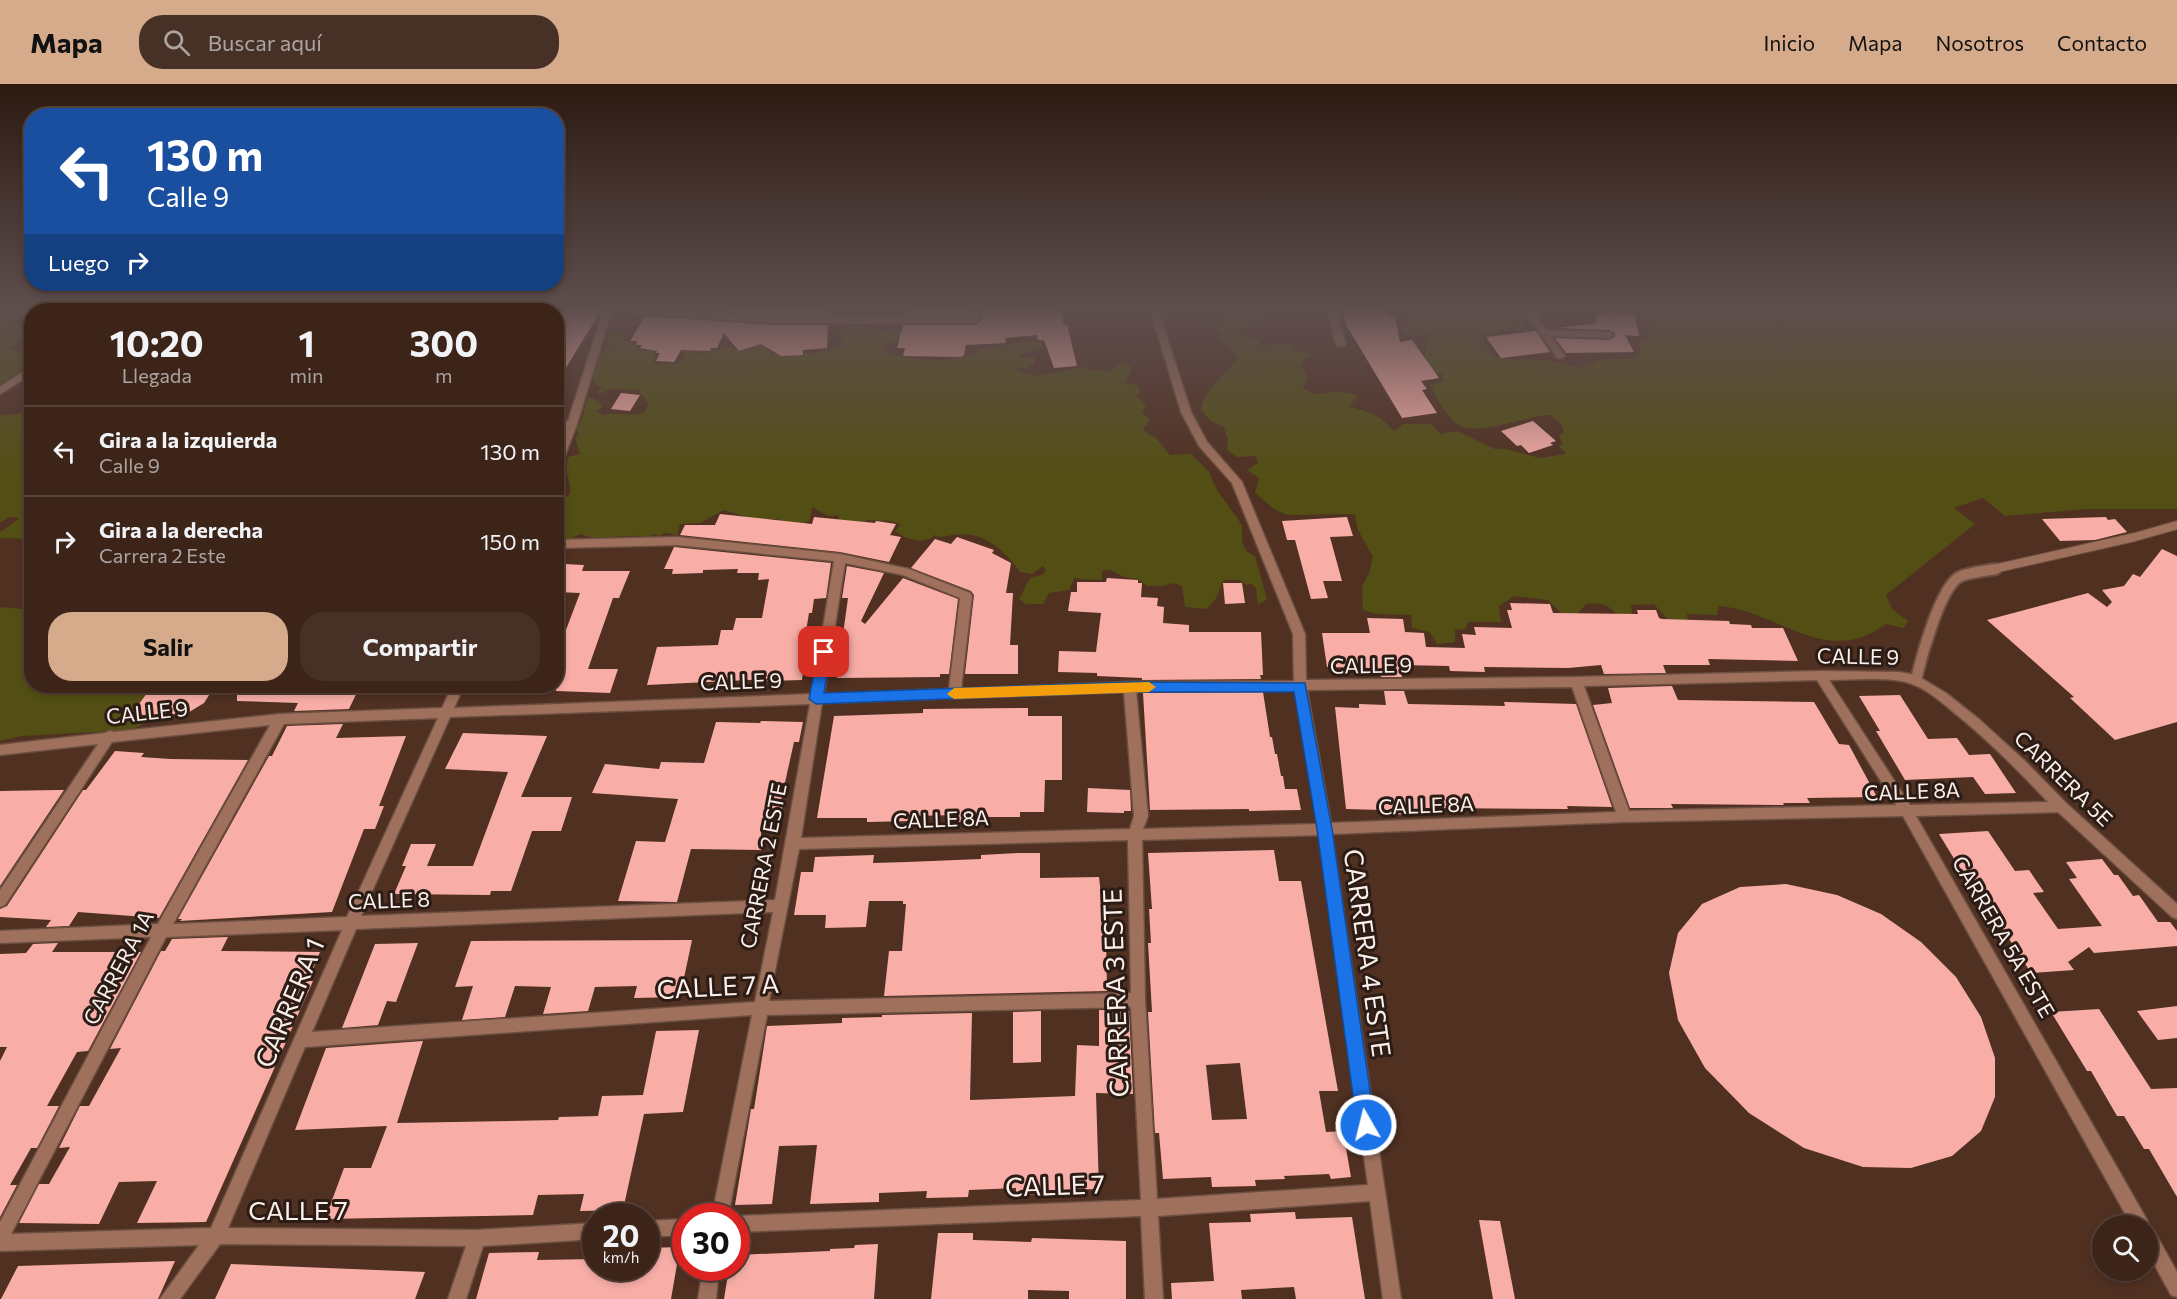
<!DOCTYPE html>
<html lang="es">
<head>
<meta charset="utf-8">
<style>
  body { margin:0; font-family:Commissioner,sans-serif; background:#473026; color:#f1f3f6; height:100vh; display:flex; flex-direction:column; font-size:22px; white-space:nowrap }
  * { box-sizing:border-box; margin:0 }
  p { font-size:20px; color:#aca4a2 }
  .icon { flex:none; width:33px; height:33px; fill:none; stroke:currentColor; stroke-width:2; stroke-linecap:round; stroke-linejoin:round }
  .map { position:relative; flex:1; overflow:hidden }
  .drawer { position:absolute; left:24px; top:219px; width:540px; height:390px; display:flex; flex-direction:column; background:#3c2419; border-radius:24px; box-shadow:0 3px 9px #0003,0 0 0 2px #554138 }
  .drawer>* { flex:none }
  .guide { position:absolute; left:24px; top:24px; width:540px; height:183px; border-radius:24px; box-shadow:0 3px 9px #0003,0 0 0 2px #554138; background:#1a4fa0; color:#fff; overflow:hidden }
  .fabs { position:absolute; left:2092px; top:1131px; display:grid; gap:12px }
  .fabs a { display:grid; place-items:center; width:66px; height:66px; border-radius:50%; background:#3c2419; box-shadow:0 3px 9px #0003,0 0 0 2px #554138; font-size:30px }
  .speed { position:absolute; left:582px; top:1119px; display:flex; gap:12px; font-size:30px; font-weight:700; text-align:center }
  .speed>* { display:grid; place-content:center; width:78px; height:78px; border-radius:50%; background:#3c2419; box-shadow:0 3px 9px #0003,0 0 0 2px #554138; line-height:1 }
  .speed small { font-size:15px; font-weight:400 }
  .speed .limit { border:9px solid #d22; background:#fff; color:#111 }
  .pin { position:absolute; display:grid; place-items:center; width:51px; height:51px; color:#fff; margin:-26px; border-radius:12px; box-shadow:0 3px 9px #0006 }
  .me { position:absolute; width:66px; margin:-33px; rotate:352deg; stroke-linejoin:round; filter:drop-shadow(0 0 4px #0008) }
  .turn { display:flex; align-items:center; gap:21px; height:126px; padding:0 24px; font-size:27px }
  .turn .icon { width:78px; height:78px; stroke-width:2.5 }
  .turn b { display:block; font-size:42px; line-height:51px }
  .then { display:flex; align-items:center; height:57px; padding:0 24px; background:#0003; gap:12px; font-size:22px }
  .eta { display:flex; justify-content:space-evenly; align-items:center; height:102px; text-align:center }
  .eta b { font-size:36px; font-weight:700; line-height:42px }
  .primary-button { display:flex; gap:12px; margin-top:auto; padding:12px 24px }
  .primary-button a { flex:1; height:69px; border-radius:24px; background:#d6ab8b; color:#111; font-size:24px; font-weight:700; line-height:69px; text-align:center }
  .primary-button a+a { background:#473026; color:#f1f3f6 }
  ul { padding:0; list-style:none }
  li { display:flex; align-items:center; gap:18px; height:90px; padding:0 24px; border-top:2px solid #554138 }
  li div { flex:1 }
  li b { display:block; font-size:22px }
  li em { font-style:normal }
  header { display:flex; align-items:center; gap:36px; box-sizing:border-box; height:84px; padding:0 30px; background:#d6ab8b; color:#111 }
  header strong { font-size:28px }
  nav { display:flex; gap:33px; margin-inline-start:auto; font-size:21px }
  .search { width:420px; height:54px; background:#473026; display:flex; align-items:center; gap:15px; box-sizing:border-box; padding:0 21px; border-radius:24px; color:#aca4a2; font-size:22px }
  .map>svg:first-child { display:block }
</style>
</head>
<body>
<header>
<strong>Mapa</strong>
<div class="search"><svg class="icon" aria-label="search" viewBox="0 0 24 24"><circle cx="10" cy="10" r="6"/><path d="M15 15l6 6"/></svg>Buscar aquí</div>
<nav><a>Inicio</a><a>Mapa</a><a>Nosotros</a><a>Contacto</a></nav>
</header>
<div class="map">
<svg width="2177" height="1215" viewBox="0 0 2177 1215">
  <rect width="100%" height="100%" fill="#503021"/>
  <g fill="#534f14">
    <path d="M0,225H60L32,226L31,234L21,231L9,239L31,246V250L9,264L31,270V279L0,301Z"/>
    <path d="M1246,225H1266L1267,234L1239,249L1259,256L1260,262L1291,259L1296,266L1312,270L1300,280L1308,294L1303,304C1323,315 1319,308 1337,308C1344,308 1351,310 1358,311L1349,323C1369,327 1381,332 1394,347L1403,340H1432L1440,350L1457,347L1495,365H1506L1540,374L1566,370L1559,362L1563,360L1559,352L1564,348L1561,340L1551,331C1528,331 1475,354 1457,340C1446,332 1437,313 1430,301L1444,297L1442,289L1436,290L1425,276V259L1433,249L1413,252L1404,250L1401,241L1407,229L1404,225H1516L1524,237L1523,243L1480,251L1493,273L1526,277L1546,276L1579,284L1602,275H1635L1640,266L1638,257L1648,255L1649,240L1644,230L1616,225H2177V425H2085L2005,432L1983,414L1954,424L1975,440L1886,511L1892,525L1908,537L1904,544L1886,540C1825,585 1780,527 1719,522L1717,531L1687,530L1688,539L1673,541L1654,520L1631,521L1633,540L1622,538C1611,522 1606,518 1586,520L1574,534L1561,529L1548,516L1514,512L1499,522L1501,538H1468L1466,545L1455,546V558L1437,560L1430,548L1412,544L1411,531L1376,530L1363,526L1362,503L1369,489L1373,473L1358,446L1355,430L1287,431L1274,425L1255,409L1259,394L1247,386L1258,379L1256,372L1238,373L1227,366L1228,355L1223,342L1212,338L1201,326C1204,304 1226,292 1238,274L1232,265L1217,256L1221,250L1208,241L1234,227Z"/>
    <path d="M855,242H866L882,248L896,245L907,249L896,258L885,260L889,269C909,277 963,281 979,265C1000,263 1020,256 1041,258L1043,263L1019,271L1021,274L1035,273L1034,279L1028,284H1017L1018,288L1039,292L1084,283L1092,287L1100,285L1108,288L1120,279L1132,283L1126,299L1139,302L1140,309L1135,312L1146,321L1142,329L1150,335L1143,346L1157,355L1170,371L1191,370L1209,388L1217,406L1242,441V457L1246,467L1255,472L1267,515L1258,521L1256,504L1251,500L1246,501L1240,496H1224L1215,516L1207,525L1185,523L1182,502L1173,499L1164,502H1148L1137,495L1124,493L1111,486L1102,487V496L1079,495L1075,493L1069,506L1049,509L1043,520H1026L1019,515L1030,494L1042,491L1046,486L1043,482L1032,490L1020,488C1009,472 992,455 972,451C962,449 949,452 939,453L935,451C924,461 907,456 895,447L901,440L890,437L866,436L863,445L834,457L839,431L828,432L812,423L810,436L797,444L777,435H752L724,426L700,439L680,440L677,451L666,449L659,452L653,450L648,454C627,447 603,460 581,450L571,454H558L557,419L570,410C571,394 564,392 568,373L580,370L575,353L579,350L576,345C584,335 584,325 588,313L598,317L603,323L596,327L603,331C620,327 627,334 644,329L649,320L638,306L610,305L597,311L601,303L594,299L593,289L598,273L611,261L606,255L611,248L624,250L621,256L635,260L638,267L651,265L656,270L654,276L655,280H679L685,274L683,270L689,266C708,278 719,254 739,268L749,266L758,252L771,270C795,275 815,268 838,264L844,257L836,251L844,244Z"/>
    <path d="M28,328L32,330L31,455L0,454V448L20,434L9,433L0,439V332Z"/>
    <path d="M0,523L31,526L32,602H152L131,630H165L131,646L21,652L0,657Z"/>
  </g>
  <g fill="#f8aea7" fill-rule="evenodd">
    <path d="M556,225H602L556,300Z"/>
    <path d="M688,225H829V231H772Z"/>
    <path d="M907,225H971L970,231H906Z"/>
    <path d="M983,225L1060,226L1064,241L1067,240L1077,282L1054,284L1044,256H1038L1037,251L1005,254L1006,259L966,261L964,271L961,273L903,272L905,264H897L903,241H976L982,236Z"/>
    <path d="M1343,225H1388L1389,232H1395L1400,258L1412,256L1439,294L1421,297L1427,305L1422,306L1437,329L1402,334L1345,239Z"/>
    <path d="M1608,227L1635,231L1639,252L1625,251L1634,268L1566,269L1555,254L1609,256L1615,253V249L1609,246L1558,244L1597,239L1596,230L1609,231Z"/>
    <path d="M645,232L772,241H828L827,264L803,266V271L781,272L761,260L739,267L724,249L717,264H711L710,267L681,266L674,278L656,277L660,269H656L657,267L640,264L642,261H636L637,257H630Z"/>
    <path d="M1536,247L1550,268L1501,274L1486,253Z"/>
    <path d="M621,309L640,311L630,327L611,325Z"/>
    <path d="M1533,337L1556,357L1550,359L1553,361L1529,369L1521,361L1517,362L1501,347Z"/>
    <path d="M720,430L812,440L814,433L875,439L876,437L896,440L890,451L901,453L889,478L840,468L680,451L685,441H715Z"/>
    <path d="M1347,433L1353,452L1330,453L1342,497H1323L1328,514L1311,515L1295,456H1287L1282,437Z"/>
    <path d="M2106,433L2108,436L2115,435L2127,448L2095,456L2060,457L2042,435Z"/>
    <path d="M957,453L994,466L992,469L1011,479L1006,509H1013L1010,561H1018V590H965L974,511L971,507L911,484L935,455L951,460Z"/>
    <path d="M674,463L831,479L826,514L814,515L812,529H809L802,572H805L802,596L767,597L768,595L647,601L657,563L718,561L721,546H733L736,534H762L769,495L758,496L759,489H737L738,485L703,486V489L672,490L673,485H664Z"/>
    <path d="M2162,465L2177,472V638L2115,656L2070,614L2074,613L1987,536L2088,509L2107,523L2112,518L2102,506L2124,502L2133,490L2140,493Z"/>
    <path d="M564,480L584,481L582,487H630L619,514H613L588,585H618L610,609L556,607V572L580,509L556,508V496Z"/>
    <path d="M847,482L884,489L861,537L865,540L903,494L958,515L949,590H940V593L837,594L848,514H842Z"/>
    <path d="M1107,494L1138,496V499H1142L1141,513L1158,514L1157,522L1164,523L1163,539L1189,541V548H1261L1263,591H1260L1261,595L1142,596V594L1097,592V589L1058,588L1059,567L1096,568L1101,529L1068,527L1071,508H1077V498H1106Z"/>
    <path d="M1223,499H1242L1245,519L1225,520Z"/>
    <path d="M1510,519L1550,520L1553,529L1638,530L1637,526H1656L1659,534L1662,535L1729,537L1730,540L1751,541L1752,544H1783L1798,577L1708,575L1710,581H1663L1666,589L1604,590L1601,581L1568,584L1484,583L1485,588L1450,587L1449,582L1400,581L1402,593H1381L1380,588H1375V584L1327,583L1322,549H1370L1367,534L1403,535L1405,548L1424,549L1426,563L1465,564L1462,550L1476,551L1474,543L1512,544L1507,526H1512Z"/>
    <path d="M152,602H215L204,619L186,630L131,631Z"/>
    <path d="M237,602H360L349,625L294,627L298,619L237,617Z"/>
    <path d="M1672,602L1678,616L1814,618L1839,660L1849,661L1877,713L1807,714L1810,719H1783L1784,721L1671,720L1673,724H1630L1593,621L1612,619L1608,604Z"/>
    <path d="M1384,607H1404L1408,620L1505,622L1504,618L1576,620L1612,723L1567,722L1568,725L1425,724L1427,731L1382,730L1381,726L1346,725L1335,623L1359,624V620L1386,621Z"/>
    <path d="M1263,608L1270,653H1272L1275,670H1277L1281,692H1283L1285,705H1297L1301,726L1249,727V725L1150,726L1143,609Z"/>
    <path d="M1900,611L1928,655L1957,654L1969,671L1990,670L2016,709L1985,710L1973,693L1905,696L1876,647H1880L1859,612Z"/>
    <path d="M1028,624V632H1062V696H1045L1044,728H1020V733H984V738H958L959,731L911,732V737L867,738V734H817L834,632L923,629V625Z"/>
    <path d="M761,637L803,638L799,658H794L780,721H783L778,740H761V766L691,765L677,818L618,817L636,757L665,758L678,715L592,709L605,680L659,685L661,678L704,679L716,638L760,639Z"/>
    <path d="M343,640L336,654L406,652L379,722H384L375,745H364L332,828L180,837L182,835H178L269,672H272L287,642Z"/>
    <path d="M463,649L547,652L521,713H572L561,747H532L511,807H491L490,811L394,810L406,782H402L411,760H436L427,782H473L508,688L445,685Z"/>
    <path d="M115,667L144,669L141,673L170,675L248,676L159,834L78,828L69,842L46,843L51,836L0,833V825L7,822L83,706H86Z"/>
    <path d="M1088,704L1130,706L1131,727H1124V729L1087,728Z"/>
    <path d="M57,706H64L0,802V707Z"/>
    <path d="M1988,747L2015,787L2029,786L2044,808L2033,809L2058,845L2102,842L2069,795L2077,794L2066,778L2102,775L2114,791H2118L2133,812L2139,811L2158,838H2170L2177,847V862L2094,869L2089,863L2068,878L2074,886L2031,889L1982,813L1964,791L1939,750Z"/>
    <path d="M1274,766L1279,797H1301L1338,1007H1319L1326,1048L1343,1047L1351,1093L1331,1095L1329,1090L1284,1092L1285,1095L1255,1096L1256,1102L1212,1103L1211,1093L1163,1095L1159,1049H1155L1148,928H1152L1148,859H1151L1149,825H1152L1148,769ZM1240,979L1247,1035L1212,1036L1206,981Z"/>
    <path d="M1018,769H1040V794L1099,793L1106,855L1107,907L884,912L889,867H902L906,820H903V817H869L866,843L825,844L826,831H794L801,788H813L815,773L874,771L873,779L907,778L981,775V771Z"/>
    <path d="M1786,800L1837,811L1881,830L1921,858L1956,893L1981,933L1995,974V1013L1981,1047L1952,1072L1911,1084L1863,1083L1804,1064L1749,1029L1705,984L1678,936L1669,889L1678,849L1702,820L1740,803Z"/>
    <path d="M228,853L221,867L320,868L308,897H313L206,1138L137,1139L157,1097L119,1098L99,1140L19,1139L39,1100H49L70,1063L59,1064L80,1022H89L121,964L110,965L161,867H165L172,855Z"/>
    <path d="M692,856L680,913L634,914L637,902L595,903L588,927L543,930L551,903L515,902L505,933L462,936L473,902L455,903L471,857Z"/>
    <path d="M58,859L52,868H141L88,967L77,968L47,1022H59L37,1064H31L10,1101H17L0,1133V977L7,963H0V870L26,869L33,860Z"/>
    <path d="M418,859L396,918L387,917L378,941L342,944L375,860Z"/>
    <path d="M2177,922V954L2158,956L2137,927Z"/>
    <path d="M2099,925L2151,1005L2177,1004V1113L2149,1065H2144L2124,1032H2117L2091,987H2087L2051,928Z"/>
    <path d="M1099,926L1129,927L1133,1010L1096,1009L1099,1105L1062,1106V1109L1016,1111V1104L969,1106L968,1113L926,1114L927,1107L879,1109V1118L810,1120L817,1061L779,1062L772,1120L735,1121L751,1025H754L767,942L842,939V934L882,933V931L972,929L970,1016L1075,1012L1077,961L1099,962Z"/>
    <path d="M1041,927V978L1013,979V928Z"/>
    <path d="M699,946L683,1028L644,1030L623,1126L580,1127L584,1110L538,1111L533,1131L325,1135L344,1084H371L387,1042L295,1046L326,964L423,957L397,1039L558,1036L559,1033L598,1032L602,1012L643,1011L656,947Z"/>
    <path d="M1295,1128L1296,1135L1352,1133L1365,1215H1296L1294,1203L1241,1206L1242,1215H1172L1171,1199L1214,1197L1209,1139L1251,1138L1250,1130Z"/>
    <path d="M1479,1136L1500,1137L1515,1215H1493Z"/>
    <path d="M938,1149H973V1156L1031,1158L1032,1154L1126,1157V1215H1069V1207L1028,1206V1215H931Z"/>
    <path d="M878,1160L874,1215H724L729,1184H736V1171L830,1167V1165L854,1164L855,1161Z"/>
    <path d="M680,1163L671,1215H476L489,1169L539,1168L537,1176L596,1175V1184H646V1164Z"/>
    <path d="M175,1177L158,1215H1L18,1182Z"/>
    <path d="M231,1180L425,1188L415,1215H215Z"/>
  </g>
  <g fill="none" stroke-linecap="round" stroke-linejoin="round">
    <g stroke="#6c4f41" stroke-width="10">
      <path id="service-far1" d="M1989,486L2135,453L2177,441"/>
    </g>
    <g stroke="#6c4f41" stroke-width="14">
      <path id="service" d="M1916,596C1921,574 1940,504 1959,493C1969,488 1985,487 1996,485"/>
    </g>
    <g stroke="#6c4f41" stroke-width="3">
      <g id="minor">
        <path d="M604,225H612L577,340L561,382L556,385V368L566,343L556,344V338L568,337Z"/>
        <path d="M624,225H660L772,233H972L973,225H981L980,236L976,239H772L628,228Z"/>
        <path d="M1150,225H1158L1191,328L1207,358L1242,398L1305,550L1306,596L1576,593L1820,587L1899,588L1916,591L1946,609L1980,636L2025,677L2066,719L2177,820V835L2172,833L2058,728L1916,732L2147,1136L2149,1142L2148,1145L2154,1147L2177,1188V1213L2171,1211L2148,1169V1142H2132L1903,732L1624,738L1332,750L1401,1215H1383L1370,1117L1158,1132L1163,1215H1145L1141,1132L736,1148V1132H734H736L1141,1116L1131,923L767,931L728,1132H712L752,931L305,963L228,1144L477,1146L596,1139V1155L483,1162L466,1215H448L466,1162L220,1160L180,1215H160L199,1161L0,1167V1138L151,853L0,859V847L158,840L270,641L112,658L5,821L0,823V806L98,660L0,671V661L105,649L110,647L114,648L280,630L442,624L452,602H464L454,624L812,610L834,477L677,461L556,464V456L677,453L840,470L909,485L970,509L972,512L961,605L1130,598L1294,597L1293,550L1232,399L1199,362L1181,328ZM845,479L903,491L960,514L949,605L824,610ZM1817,596L1896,721L1629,727L1584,602ZM1829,596C1851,596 1893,592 1912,600C1926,605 1939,616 1951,626C1986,654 2017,685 2048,718L1910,721ZM1572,603L1616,728L1331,739L1307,606ZM1295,606L1318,740L1143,745L1148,732L1136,607ZM1124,608L1134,732L1130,745L801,754L822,619ZM810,620L775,816L361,832L450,633ZM438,634L347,833L173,840L284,640ZM1319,751L1368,1101L1157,1115L1145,916L1142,756ZM1128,756L1131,909L769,917L799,765ZM773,828L755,918L312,948L356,845ZM342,846L211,1144L11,1150L166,853Z"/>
        <path d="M1327,225H1335L1346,260L1344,262H1338L1336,260Z"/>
        <path d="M1524,225H1532L1547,246L1609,248L1614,251L1609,254L1551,252L1565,272L1563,274H1557Z"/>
        <path d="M32,282V290L0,310V303Z"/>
        <path d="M686,1135V1151L646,1153V1137Z"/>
        <path d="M703,1184H719L716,1215H698Z"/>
      </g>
    </g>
    <use href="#service-far1" stroke="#9f715d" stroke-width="8"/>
    <use href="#service" stroke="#9f715d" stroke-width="10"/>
    <use href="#minor" fill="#9f715d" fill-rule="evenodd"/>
  </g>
  <linearGradient id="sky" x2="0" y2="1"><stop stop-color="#2c1a12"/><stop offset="0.57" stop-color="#5e4e4e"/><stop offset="1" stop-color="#5e4e4e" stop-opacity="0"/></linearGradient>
  <rect width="2177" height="395" fill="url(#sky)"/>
  <path fill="#1a73e8" stroke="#114b97" stroke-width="1.5" d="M824,563L831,568L824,609L1130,598L1305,599L1332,745L1375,1041L1372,1047L1366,1050L1360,1047L1357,1041L1317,745L1294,608H1130L816,620L809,615L818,568Z"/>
  <path fill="#f59e0b" d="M1149,598L1156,603L1149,608L954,615L947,610L954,604Z"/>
  <g text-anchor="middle" stroke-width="6" stroke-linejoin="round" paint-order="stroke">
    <g font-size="21" fill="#fdf0eb" stroke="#2b1c16">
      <text transform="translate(1858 573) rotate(1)" y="7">CALLE 9</text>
      <text transform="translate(1371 582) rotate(-1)" y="7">CALLE 9</text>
      <text transform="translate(741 598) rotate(-2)" y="7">CALLE 9</text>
      <text transform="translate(147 629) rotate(-6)" y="7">CALLE 9</text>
      <text transform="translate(2063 695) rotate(44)" y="7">CARRERA 5E</text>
      <text transform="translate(1912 708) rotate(-2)" y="7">CALLE 8A</text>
      <text transform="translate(1426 722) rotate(-2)" y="7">CALLE 8A</text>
      <text transform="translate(941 736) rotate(-2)" y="7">CALLE 8A</text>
      <text transform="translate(764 782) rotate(-79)" y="7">CARRERA 2 ESTE</text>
      <text transform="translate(389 817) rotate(-2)" y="7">CALLE 8</text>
      <text transform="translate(2003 853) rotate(60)" y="7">CARRERA 5A ESTE</text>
      <text transform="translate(119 884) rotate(-62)" y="7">CARRERA 1A</text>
    </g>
    <g font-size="26" fill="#fdf0eb" stroke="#2b1c16">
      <text transform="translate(1367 869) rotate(82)" y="9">CARRERA 4 ESTE</text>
      <text transform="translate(718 903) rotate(-3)" y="9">CALLE 7 A</text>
      <text transform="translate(1116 909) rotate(-92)" y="9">CARRERA 3 ESTE</text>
      <text transform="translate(290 919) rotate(-67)" y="9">CARRERA 1</text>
      <text transform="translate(1055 1102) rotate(-2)" y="9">CALLE 7</text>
      <text x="298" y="1136">CALLE 7</text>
    </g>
  </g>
</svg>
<div class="fabs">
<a><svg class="icon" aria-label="search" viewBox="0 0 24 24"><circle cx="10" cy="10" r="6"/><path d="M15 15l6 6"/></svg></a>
</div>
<div class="speed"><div>20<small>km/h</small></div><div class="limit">30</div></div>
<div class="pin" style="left:824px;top:568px;background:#d93025"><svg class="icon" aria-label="arrive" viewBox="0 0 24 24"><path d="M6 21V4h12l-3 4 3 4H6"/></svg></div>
<svg class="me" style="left:1366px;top:1041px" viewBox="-20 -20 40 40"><circle r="17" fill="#1a73e8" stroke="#fff" stroke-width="3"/><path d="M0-11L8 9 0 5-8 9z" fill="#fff"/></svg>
<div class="guide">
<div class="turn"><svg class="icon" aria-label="left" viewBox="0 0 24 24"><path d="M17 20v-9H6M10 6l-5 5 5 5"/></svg><div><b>130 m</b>Calle 9</div></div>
<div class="then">Luego<svg class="icon" aria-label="right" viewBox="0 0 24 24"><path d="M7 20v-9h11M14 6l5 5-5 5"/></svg></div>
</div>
<section class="drawer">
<div class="eta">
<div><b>10:20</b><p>Llegada</p></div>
<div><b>1</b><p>min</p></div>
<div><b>300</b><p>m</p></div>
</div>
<ul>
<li><svg class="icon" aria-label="left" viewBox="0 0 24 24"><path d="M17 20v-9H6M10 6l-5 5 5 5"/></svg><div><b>Gira a la izquierda</b><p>Calle 9</p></div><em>130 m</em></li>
<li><svg class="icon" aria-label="right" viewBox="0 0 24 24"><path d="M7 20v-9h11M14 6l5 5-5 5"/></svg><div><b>Gira a la derecha</b><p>Carrera 2 Este</p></div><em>150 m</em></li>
</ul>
<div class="primary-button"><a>Salir</a><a>Compartir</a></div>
</section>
</div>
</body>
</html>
